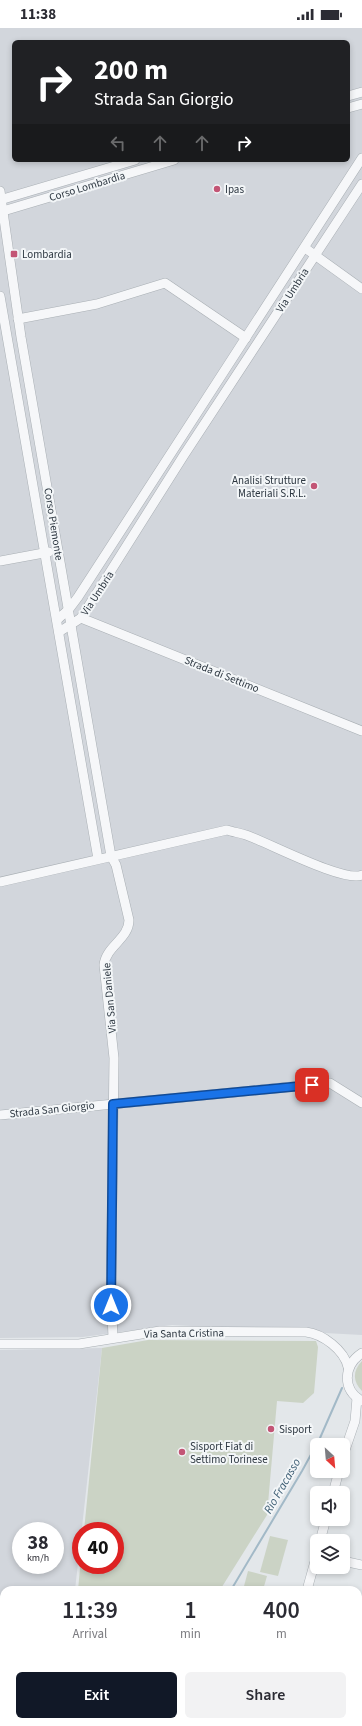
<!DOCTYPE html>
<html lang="en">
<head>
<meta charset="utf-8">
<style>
  body { margin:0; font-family:"Source Sans 3",sans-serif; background:#f2f2f3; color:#2b2b33; height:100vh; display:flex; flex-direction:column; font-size:15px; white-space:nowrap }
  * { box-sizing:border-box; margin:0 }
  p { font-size:13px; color:#7c7c81 }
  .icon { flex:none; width:22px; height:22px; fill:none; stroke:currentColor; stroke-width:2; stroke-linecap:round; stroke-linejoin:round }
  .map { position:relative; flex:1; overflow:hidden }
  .sheet { position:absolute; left:0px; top:1558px; width:362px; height:140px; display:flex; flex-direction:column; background:#fff; border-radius:12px 12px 0 0; box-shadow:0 2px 6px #0003 }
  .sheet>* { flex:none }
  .top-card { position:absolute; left:12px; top:12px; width:338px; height:122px; border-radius:6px; box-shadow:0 2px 6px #0003; background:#202124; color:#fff; overflow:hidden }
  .needle { width:26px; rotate:154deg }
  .buttons { position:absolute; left:310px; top:1410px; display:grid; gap:8px }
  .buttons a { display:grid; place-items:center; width:40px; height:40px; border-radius:6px; background:#fff; box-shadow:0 2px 6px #0003; font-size:20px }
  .speed { position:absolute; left:12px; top:1494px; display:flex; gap:8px; font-size:20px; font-weight:700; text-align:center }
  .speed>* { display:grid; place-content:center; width:52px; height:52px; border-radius:50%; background:#fff; box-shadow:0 2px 6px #0003; line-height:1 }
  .speed small { font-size:10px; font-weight:400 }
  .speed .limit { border:6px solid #d22; background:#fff; color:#111 }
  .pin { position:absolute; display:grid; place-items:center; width:34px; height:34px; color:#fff; margin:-17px; border-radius:8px; box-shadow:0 2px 6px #0006 }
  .me { position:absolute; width:44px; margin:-22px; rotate:0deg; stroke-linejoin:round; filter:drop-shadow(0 0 3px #0008) }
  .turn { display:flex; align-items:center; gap:14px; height:84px; padding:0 16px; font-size:18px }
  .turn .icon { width:52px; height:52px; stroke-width:2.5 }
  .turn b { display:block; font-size:28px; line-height:34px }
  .lanes { display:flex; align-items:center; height:38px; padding:0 16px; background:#0003; justify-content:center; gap:20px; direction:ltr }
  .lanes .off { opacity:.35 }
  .eta { display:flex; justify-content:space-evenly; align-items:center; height:68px; text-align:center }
  .eta b { font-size:24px; font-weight:600; line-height:28px }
  .primary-button { display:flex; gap:8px; margin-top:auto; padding:8px 16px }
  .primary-button a { flex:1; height:46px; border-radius:6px; background:#111827; color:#fff; font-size:16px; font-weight:600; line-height:46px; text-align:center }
  .primary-button a+a { background:#f2f2f3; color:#2b2b33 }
  .status { display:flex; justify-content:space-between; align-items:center; height:28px; padding:0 20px; background:#fff; direction:ltr }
  .status svg { height:11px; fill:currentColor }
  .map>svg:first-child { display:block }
</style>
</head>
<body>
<div class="status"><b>11:38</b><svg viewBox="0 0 49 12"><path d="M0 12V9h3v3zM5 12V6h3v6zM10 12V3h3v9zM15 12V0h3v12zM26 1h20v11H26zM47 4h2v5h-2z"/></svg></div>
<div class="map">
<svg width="362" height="1698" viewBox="0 0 362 1698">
  <rect width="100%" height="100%" fill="#e3e7ea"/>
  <g fill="#d2d6dc" fill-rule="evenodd">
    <path d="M0,0H362V1307L172,1297L83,1309L0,1310ZM14,14H348V132H14Z"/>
    <path d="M102,1320L75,1562H4V1619H0V1322ZM21,1503H55V1537H21Z"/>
  </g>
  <g fill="#cbd3c5">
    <path d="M148,1312L316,1313L318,1319L314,1365L303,1375L277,1373L267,1487L220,1562H78L81,1530V1537H115V1503H84L102,1320Z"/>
    <path d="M362,1333V1363C353,1354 352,1343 362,1333Z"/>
    <path d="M270,1508L288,1512L278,1548L260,1544Z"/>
    <path d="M248,1543L267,1548L263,1562H243Z"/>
    <path d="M174,1694H205L203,1698H182Z"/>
  </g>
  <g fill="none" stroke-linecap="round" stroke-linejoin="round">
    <g stroke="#a2b9c7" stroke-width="2">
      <path d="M231,1562L302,1443L320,1410L342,1360"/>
      <path d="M0,1688L4,1686"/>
    </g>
    <g stroke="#a9afb4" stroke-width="10">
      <g id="minor">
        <path d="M348,68L362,64"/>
        <path d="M348,80L362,76"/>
        <path d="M0,163L21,309L111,828L116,837L129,892C129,911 106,918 104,937L114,1030L111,1260L113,1310"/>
        <path d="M0,172L135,132"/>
        <path d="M0,184L174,132"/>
        <path d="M305,220L362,261"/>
        <path d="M0,268L98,831"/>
        <path d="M18,291L97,276L165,255L246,310"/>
        <path d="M0,533L49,524"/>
        <path d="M81,590L362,703"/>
        <path d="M57,592L69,581L78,569L362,130"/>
        <path d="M59,604L81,590L184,427L362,156"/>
        <path d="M0,854L227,802C233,804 240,805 246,807C267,814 344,855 362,847"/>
        <path d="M0,1087L330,1055L362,1075"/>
        <path d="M0,1316H79L160,1303L306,1304C323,1306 344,1322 348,1339"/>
        <path d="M362,1325C344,1337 341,1361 362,1373"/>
        <path d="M343,1428L355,1393L357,1370"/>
        <path d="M333,1465L339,1443"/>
        <path d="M320,1513L326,1491"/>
        <path d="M343,1533L362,1537"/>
        <path d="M307,1562L317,1526"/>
        <path d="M358,1663H362"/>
        <path d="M27,1698L36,1694"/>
        <path d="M272,1698L273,1694"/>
      </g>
    </g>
    <use href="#minor" stroke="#f6f7f9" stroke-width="9"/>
  </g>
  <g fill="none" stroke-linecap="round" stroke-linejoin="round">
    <g stroke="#114b97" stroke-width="10">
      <path id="route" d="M111,1277L113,1076L312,1057"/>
    </g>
    <use href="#route" stroke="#1a73e8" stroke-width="7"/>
  </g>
  <g fill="#c35575" stroke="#f3f6f8" stroke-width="1.5">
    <circle cx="217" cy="161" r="4"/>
    <rect x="10" y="222" width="8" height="8" rx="2"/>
    <circle cx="314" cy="458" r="4"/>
    <circle cx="271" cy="1401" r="4"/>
    <circle cx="182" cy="1424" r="4"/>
  </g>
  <g text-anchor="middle" stroke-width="4" stroke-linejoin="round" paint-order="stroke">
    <g font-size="11" fill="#2d3741" stroke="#f3f6f8">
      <text transform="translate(87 158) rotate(-17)" y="4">Corso Lombardia</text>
      <text transform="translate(292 262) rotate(-57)" y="4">Via Umbria</text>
      <text transform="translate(54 496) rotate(81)" y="4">Corso Piemonte</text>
      <text transform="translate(97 565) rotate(-57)" y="4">Via Umbria</text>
      <text transform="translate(222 646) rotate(22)" y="4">Strada di Settimo</text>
      <text transform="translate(109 970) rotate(-95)" y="4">Via San Daniele</text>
      <text transform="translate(52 1081) rotate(-6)" y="4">Strada San Giorgio</text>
      <text transform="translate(184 1305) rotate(-1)" y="4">Via Santa Cristina</text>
    </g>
    <g font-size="11" fill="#2d3741" stroke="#f3f6f8" text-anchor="start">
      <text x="225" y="165">Ipas</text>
      <text x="22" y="230">Lombardia</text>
      <text x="306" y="456" text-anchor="end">Analisi Strutture<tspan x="306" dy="13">Materiali S.R.L.</tspan></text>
      <text x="279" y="1405">Sisport</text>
      <text x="190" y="1422">Sisport Fiat di<tspan x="190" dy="13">Settimo Torinese</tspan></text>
    </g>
    <g font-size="12" font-style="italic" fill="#3a5b71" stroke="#f3f6f8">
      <text transform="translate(282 1458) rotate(-60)" y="4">Rio Fracasso</text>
    </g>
  </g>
</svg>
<div class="buttons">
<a><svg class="needle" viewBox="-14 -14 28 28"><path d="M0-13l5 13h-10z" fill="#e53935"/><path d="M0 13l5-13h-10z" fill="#7c7c81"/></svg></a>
<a><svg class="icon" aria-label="sound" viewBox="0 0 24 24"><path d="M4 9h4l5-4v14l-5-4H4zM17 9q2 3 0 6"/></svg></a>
<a><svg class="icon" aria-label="layers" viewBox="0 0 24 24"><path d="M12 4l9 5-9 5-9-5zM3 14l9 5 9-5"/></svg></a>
</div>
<div class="speed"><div>38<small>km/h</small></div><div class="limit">40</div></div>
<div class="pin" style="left:312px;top:1057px;background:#d93025"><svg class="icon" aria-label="arrive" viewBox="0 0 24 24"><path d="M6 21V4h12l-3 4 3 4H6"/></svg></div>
<svg class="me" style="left:111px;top:1277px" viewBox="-20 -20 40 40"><circle r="17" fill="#1a73e8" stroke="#fff" stroke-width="3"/><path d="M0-11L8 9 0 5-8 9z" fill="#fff"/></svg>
<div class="top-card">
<div class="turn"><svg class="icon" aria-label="right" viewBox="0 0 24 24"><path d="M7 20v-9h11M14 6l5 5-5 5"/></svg><div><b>200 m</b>Strada San Giorgio</div></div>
<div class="lanes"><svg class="icon off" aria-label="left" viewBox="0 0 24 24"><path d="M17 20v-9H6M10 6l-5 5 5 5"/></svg><svg class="icon off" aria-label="ahead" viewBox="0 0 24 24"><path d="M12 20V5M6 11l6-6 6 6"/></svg><svg class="icon off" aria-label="ahead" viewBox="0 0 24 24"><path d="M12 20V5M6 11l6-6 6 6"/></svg><svg class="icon" aria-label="right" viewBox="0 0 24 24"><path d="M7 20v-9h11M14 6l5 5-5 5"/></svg></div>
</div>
<section class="sheet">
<div class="eta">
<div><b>11:39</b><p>Arrival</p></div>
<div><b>1</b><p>min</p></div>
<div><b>400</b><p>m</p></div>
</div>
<div class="primary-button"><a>Exit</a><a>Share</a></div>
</section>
</div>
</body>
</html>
